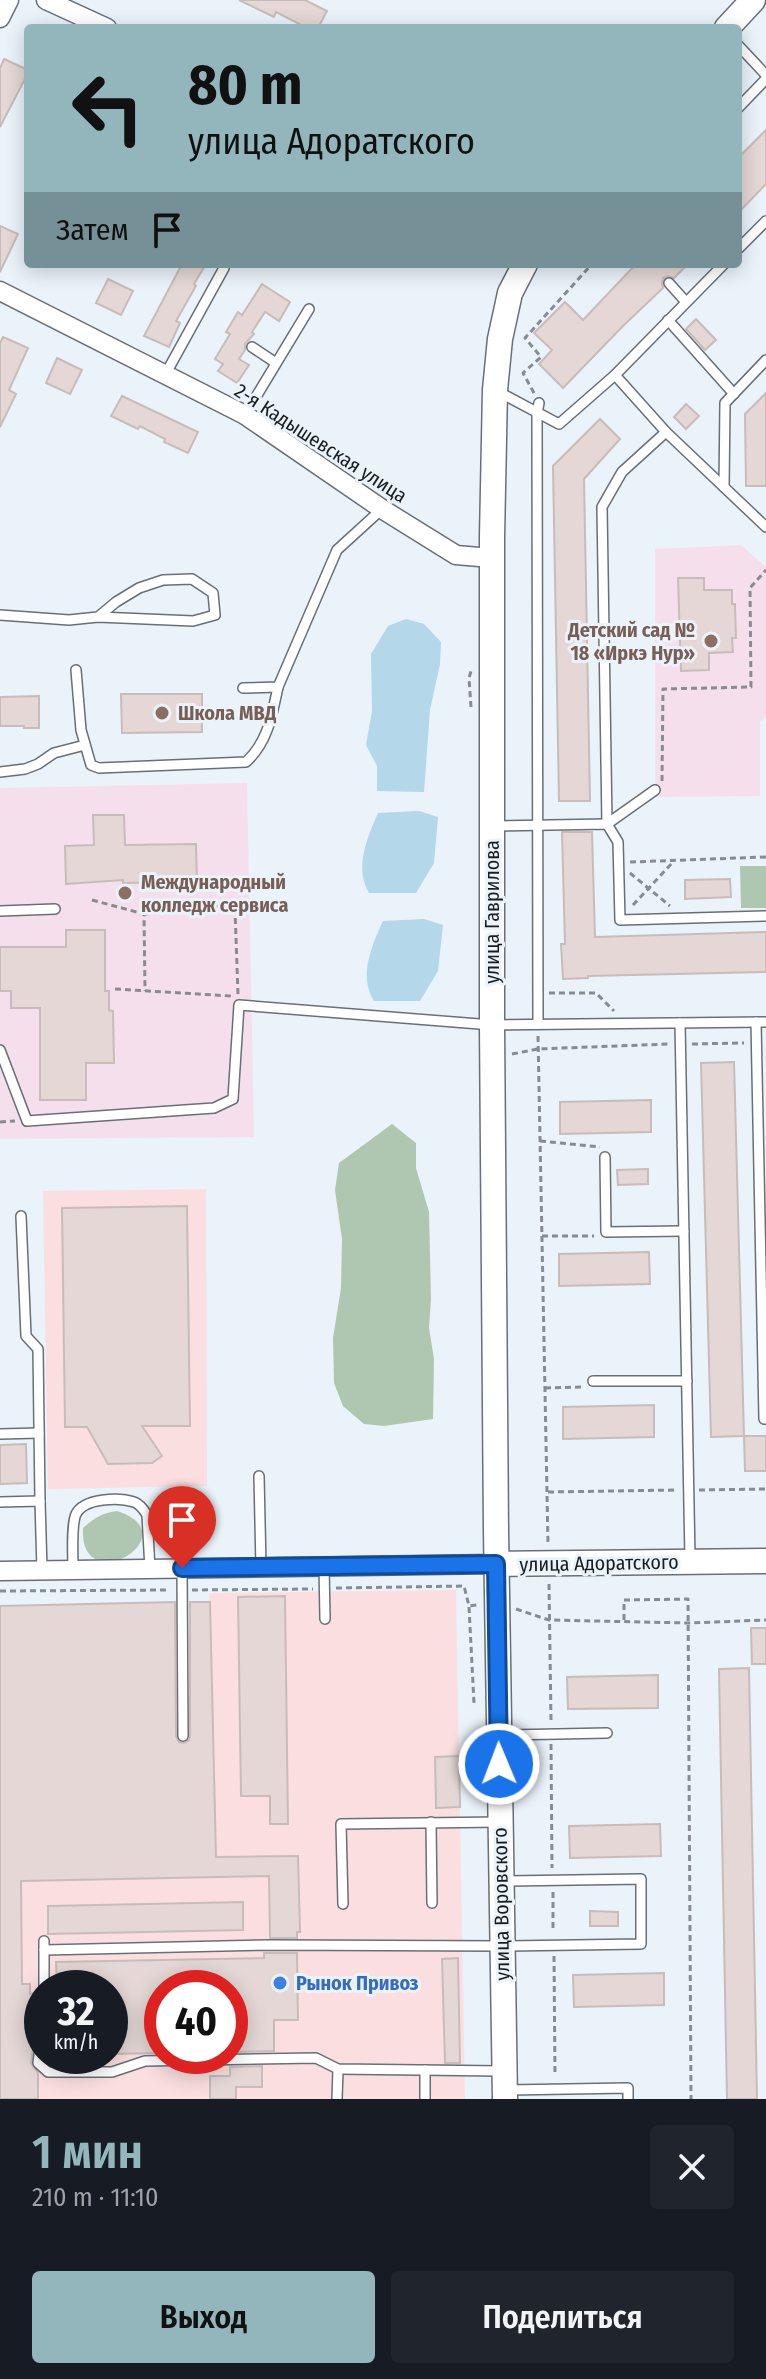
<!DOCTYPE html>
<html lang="ru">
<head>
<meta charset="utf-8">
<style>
  body { margin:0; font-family:"Fira Sans Condensed",sans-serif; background:#20242c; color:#f1f3f6; height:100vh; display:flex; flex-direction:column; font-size:30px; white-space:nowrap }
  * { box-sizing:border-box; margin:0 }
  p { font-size:26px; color:#9ea1a6 }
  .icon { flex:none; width:44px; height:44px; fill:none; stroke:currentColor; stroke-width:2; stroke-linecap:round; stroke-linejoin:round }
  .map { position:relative; height:2099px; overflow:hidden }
  .panel { display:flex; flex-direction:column; background:#171b24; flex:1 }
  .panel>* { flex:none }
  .top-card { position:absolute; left:24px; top:24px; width:718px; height:244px; border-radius:8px; box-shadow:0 4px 20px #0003; background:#93b5bc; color:#111; overflow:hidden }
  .speed { position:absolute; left:24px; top:1970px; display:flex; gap:16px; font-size:40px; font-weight:700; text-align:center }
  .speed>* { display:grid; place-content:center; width:104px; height:104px; border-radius:50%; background:#171b24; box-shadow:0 4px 20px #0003; line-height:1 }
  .speed small { font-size:20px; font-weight:400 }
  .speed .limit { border:12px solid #d22; background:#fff; color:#111 }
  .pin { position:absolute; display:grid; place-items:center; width:68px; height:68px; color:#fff; margin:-82px -34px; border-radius:50% 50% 50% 0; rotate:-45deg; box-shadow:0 0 8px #0007 }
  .pin .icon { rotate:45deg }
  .me { position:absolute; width:88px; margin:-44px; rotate:359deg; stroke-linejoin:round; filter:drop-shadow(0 0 6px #0008) }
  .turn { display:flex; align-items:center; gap:28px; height:168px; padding:0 32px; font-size:36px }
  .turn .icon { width:104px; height:104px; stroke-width:2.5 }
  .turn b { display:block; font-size:56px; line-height:68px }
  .then { display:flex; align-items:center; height:76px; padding:0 32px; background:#0003; gap:16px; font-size:30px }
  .round { display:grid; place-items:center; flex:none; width:84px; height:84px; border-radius:8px; background:#20242c }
  .headline { display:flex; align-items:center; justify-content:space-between; height:136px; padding:0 32px }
  h1 { font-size:48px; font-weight:600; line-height:60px; color:#93b5bc }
  .primary-button { display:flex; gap:16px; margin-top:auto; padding:16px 32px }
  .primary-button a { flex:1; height:92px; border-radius:8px; background:#93b5bc; color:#111; font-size:32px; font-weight:600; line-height:92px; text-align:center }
  .primary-button a+a { background:#20242c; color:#f1f3f6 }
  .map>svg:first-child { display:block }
</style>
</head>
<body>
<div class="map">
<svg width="766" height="2099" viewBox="0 0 766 2099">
  <rect width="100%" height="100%" fill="#eaf2fa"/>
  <g fill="#fbdfe0" fill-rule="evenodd">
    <path d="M206,1189L207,1486L48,1489L43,1191Z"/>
    <path d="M456,1590L465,2099H0V1851L216,1847L209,1593ZM42,1988H110V2056H42ZM162,1988H230V2056H162Z"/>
  </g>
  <g fill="#f6dfec">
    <path d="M741,545L766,567V716L760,722V796L655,797V549Z"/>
    <path d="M247,783L254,1137L0,1139V788Z"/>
  </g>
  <g fill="#afc7b1">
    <path d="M740,866H766V908H741Z"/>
    <path d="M392,1124L416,1143V1168L429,1212L431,1299L429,1328L434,1359L433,1419L384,1426L364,1424L343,1406L334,1383L333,1338L341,1288L342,1239L335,1190L339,1163Z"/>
    <path d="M117,1511C191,1535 79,1602 83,1528C94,1518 102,1513 117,1511Z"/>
  </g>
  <g fill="#b4d7ea">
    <path d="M406,619L424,624L441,642L440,664L430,710L424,792L377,791V766L366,745L372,711L371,654L388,626Z"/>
    <path d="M419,811L438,817L434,863L416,893H369C354,868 367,838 378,813Z"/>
    <path d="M424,919L443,925L438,971L420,1001H374C358,976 372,945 383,921Z"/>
  </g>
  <g fill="#e4d7d6" stroke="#c8bcba" stroke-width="2">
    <path d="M239,0H305L327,11L318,28H307L276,12L274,17Z"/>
    <path d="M4,59L28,70V73L0,127V68Z"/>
    <path d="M766,130V184L738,213V158Z"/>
    <path d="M0,226L18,234L0,272Z"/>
    <path d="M182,264H206L194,284L196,286L176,321L180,323L169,347L144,336Z"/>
    <path d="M636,264H688L674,278L668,276L663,278L662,284L663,288L623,326L563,388L539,364L552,350L534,333L565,302L583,320Z"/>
    <path d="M108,279L133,291L121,315L96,303Z"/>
    <path d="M262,284L290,302L279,321L265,312L252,332L254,334L245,344V350L239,359L249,365L237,383L218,371L223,364L215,359L230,334L226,332L238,312L242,315Z"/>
    <path d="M696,319L716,340L705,350L686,329Z"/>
    <path d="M3,337L28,348L9,390L16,394L0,427V343Z"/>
    <path d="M57,358L82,370L70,394L46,383Z"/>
    <path d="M766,393V486H746L745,414Z"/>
    <path d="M122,396L198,432L188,453L164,442L165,439L140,426L138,429L111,416Z"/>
    <path d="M686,404L699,416L686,429L674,417Z"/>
    <path d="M600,419L620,439L584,479L590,801H559L553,466Z"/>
    <path d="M678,578H704V590H732V604H735L736,638H732L733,652L709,653V670L681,671Z"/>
    <path d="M121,694H202V732L122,733Z"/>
    <path d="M39,696V728H24V726H0V697Z"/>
    <path d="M93,815H124L125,845L196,844L197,882L123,883V880L66,884L65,846L94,845Z"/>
    <path d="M562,832H592L595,937L766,932V972L588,976V978L563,979L561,944H565Z"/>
    <path d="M730,879L731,897L685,899V880Z"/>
    <path d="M66,930H105V991H109V1010L113,1011L114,1063H86V1100H40V1008H11V991H0V947H66Z"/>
    <path d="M734,1062L744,1436L711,1437L701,1063Z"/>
    <path d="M651,1100V1132L560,1134V1102Z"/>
    <path d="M648,1169V1184L618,1185L617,1170Z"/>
    <path d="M187,1206L190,1426H142L162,1456L152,1463L108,1464L87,1427H65L62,1208Z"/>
    <path d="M649,1252L650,1284L559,1286V1254Z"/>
    <path d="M654,1405V1437L563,1439V1407Z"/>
    <path d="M744,1436H766V1471H745Z"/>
    <path d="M26,1444L27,1483L0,1484V1445Z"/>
    <path d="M285,1596L288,1824H270V1796H241L238,1597Z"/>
    <path d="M175,1602L176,1736L179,1742L184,1743L189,1740L190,1736V1602H210L216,1857L298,1856L300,1932H297V1938H270L269,1876L21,1881L22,1984H30V1994L35,1993L36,2027L31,2063L38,2073V2099H0V1606Z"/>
    <path d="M751,1628H766V1664H752Z"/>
    <path d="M749,1668L757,2099H727L719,1669Z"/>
    <path d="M658,1675V1708L568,1709L567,1677Z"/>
    <path d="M459,1756L460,1807L436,1808L435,1757Z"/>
    <path d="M660,1824L661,1856L570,1858L569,1826Z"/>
    <path d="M243,1902V1930L48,1934V1906Z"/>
    <path d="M590,1911L618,1912V1926H590Z"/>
    <path d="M264,1953H297L298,2020H274V2051L230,2052V1988H162V2053L110,2054V1988H57L56,1962L264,1958Z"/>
    <path d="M458,1958L460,2063H445L442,1959Z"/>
    <path d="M664,1973V2005L574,2007L573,1975Z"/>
    <path d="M262,2066V2087H236V2099H210V2076H230V2067Z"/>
  </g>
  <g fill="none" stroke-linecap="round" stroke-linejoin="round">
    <g stroke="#696f77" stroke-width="12">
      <g id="lane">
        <path d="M738,45L766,75"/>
        <path d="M738,108L766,79"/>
        <path d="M738,249L766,221"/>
        <path d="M669,283L686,302"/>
        <path d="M668,320L734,394"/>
        <path d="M252,347L276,363"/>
        <path d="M165,375L224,268"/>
        <path d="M615,375L666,432L766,527"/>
        <path d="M497,391L559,424L615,375L724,264"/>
        <path d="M245,415L309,309"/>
        <path d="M724,487L725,403L766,360"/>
        <path d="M0,615L69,620L98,617L193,621L215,615L213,593L192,579L163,580L139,588L116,602L98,617"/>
        <path d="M76,670L81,730L91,765L99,768L246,762C268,742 272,715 278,687"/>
        <path d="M243,688L278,687L337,550L382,509"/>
        <path d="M0,772L25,769L38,764L54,753L85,745"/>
        <path d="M607,824L602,507L622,472L666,432"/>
        <path d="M607,824L655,790"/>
        <path d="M495,826L607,824L618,842L620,920L766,916"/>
        <path d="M0,911L55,909"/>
        <path d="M756,1022L764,1419H766"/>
        <path d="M680,1023L690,1559"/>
        <path d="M538,1024L537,413L539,403"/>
        <path d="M0,1050L27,1121L214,1108L233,1099L239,1005L492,1025L766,1022"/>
        <path d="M605,1157L606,1232L684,1231"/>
        <path d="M21,1216L26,1336L38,1349L40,1501"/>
        <path d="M593,1381H687"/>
        <path d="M0,1434L39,1433"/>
        <path d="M259,1476L261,1567"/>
        <path d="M0,1502L40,1501L42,1570"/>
        <path d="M324,1566L325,1619"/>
        <path d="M182,1568L183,1736"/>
        <path d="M73,1570C73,1556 71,1525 76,1514C84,1498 119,1497 134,1502C140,1504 144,1510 147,1515L150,1569"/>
        <path d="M502,1735L607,1733"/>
        <path d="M431,1822L432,1903"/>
        <path d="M343,1904L341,1824L500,1822"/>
        <path d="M44,1950L270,1945L502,1946L641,1944V1879L504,1881"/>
        <path d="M44,1988V1941"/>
        <path d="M42,2031L38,2063L48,2072H112L145,2061L316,2058L338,2069L501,2071"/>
        <path d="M505,2090L628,2088V2099"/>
        <path d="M337,2099L338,2069"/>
        <path d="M425,2099V2070"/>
      </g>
    </g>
    <g stroke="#696f77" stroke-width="21">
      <g id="street">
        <path d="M46,0L107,28"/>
        <path d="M0,18L9,0"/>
        <path d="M0,291L245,415L382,509L456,555L491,558"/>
        <path d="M0,1571L496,1564"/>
      </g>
    </g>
    <g stroke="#696f77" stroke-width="27">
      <g id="secondary">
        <path d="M727,28L753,0"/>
        <path d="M496,1564L766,1561"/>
        <path d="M505,2099L496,1531L492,1025V537L495,390L500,339L510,293L525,264"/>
      </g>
    </g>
    <g stroke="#878c92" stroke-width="3" stroke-dasharray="6 4" stroke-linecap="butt">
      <path d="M534,393L523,373L541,357L525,338L592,264"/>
      <path d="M471,707L469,678L471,671"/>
      <path d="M662,781L663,689L751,687L750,588L766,570"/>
      <path d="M630,862L766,857"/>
      <path d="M630,873L670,906"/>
      <path d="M92,900L144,914L145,991"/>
      <path d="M633,905L674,861"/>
      <path d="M144,914L222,906L235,910L238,994"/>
      <path d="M115,989L231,996"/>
      <path d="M549,993H596L614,1011"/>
      <path d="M538,1036L548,1544"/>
      <path d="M692,1044L744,1043"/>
      <path d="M512,1054L538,1049L668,1044"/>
      <path d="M0,1122L15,1121"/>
      <path d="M540,1141L600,1147"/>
      <path d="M542,1236H594"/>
      <path d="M545,1388L582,1387"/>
      <path d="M699,1490L766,1489"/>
      <path d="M548,1492L676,1490"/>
      <path d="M549,1584L551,1720"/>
      <path d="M336,1588L464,1586L469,1606L477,1605"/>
      <path d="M192,1590L313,1589"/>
      <path d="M0,1591L169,1590"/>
      <path d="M469,1607L474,1703"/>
      <path d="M516,1609L549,1620L689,1623L766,1620"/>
      <path d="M624,1620V1600L688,1599L691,2099"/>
      <path d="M551,1744L552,1868"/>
      <path d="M553,1892V1932"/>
      <path d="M554,1956L555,2076"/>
    </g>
    <use href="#lane" stroke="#fff" stroke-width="9"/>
    <use href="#street" stroke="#fff" stroke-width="18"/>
    <use href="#secondary" stroke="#fff" stroke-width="24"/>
  </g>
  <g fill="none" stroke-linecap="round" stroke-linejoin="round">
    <g stroke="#114b97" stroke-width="20">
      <path id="route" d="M182,1568L496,1564L499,1764"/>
    </g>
    <use href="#route" stroke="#1a73e8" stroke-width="14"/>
  </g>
  <g fill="#8d6e63" stroke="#eaf2fa" stroke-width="3">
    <circle cx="711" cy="641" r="8"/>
    <circle cx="162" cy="713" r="8"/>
    <circle cx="125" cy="893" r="8"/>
  </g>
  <circle fill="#3f7fe0" stroke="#eaf2fa" stroke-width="3" cx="280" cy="1983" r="8"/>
  <g text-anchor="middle" stroke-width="6" stroke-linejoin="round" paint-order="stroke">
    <g font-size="20" fill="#191c1f" stroke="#eaf2fa">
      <text transform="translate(321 443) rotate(33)" y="7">2-я Кадышевская улица</text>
      <text transform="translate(492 912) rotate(-90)" y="7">улица Гаврилова</text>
      <text transform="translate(599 1563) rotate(-1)" y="7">улица Адоратского</text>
      <text transform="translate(501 1904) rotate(-91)" y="7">улица Воровского</text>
    </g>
    <g font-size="20" font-weight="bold" fill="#785e54" stroke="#eaf2fa" text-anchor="start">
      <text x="695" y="637" text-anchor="end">Детский сад №<tspan x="695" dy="23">18 «Иркэ Нур»</tspan></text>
      <text x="178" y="720">Школа МВД</text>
      <text x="141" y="889">Международный<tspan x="141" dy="23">колледж сервиса</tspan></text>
    </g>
    <g font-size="20" font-weight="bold" fill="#366cbe" stroke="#eaf2fa" text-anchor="start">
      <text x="296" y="1990">Рынок Привоз</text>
    </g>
  </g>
</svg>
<div class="speed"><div>32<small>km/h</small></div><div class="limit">40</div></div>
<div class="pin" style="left:182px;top:1568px;background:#d93025"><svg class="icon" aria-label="arrive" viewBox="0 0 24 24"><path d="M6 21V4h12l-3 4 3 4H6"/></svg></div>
<svg class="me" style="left:499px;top:1764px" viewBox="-20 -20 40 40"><circle r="17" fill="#1a73e8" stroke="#fff" stroke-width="3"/><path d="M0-11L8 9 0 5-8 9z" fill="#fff"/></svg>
<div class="top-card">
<div class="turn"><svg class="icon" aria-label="left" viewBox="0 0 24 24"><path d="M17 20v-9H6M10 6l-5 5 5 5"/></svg><div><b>80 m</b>улица Адоратского</div></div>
<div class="then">Затем<svg class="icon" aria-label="arrive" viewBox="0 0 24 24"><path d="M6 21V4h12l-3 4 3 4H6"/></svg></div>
</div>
</div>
<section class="panel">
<div class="headline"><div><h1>1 мин</h1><p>210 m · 11:10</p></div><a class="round"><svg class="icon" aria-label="close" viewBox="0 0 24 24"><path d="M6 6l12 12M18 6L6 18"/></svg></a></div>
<div class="primary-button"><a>Выход</a><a>Поделиться</a></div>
</section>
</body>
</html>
